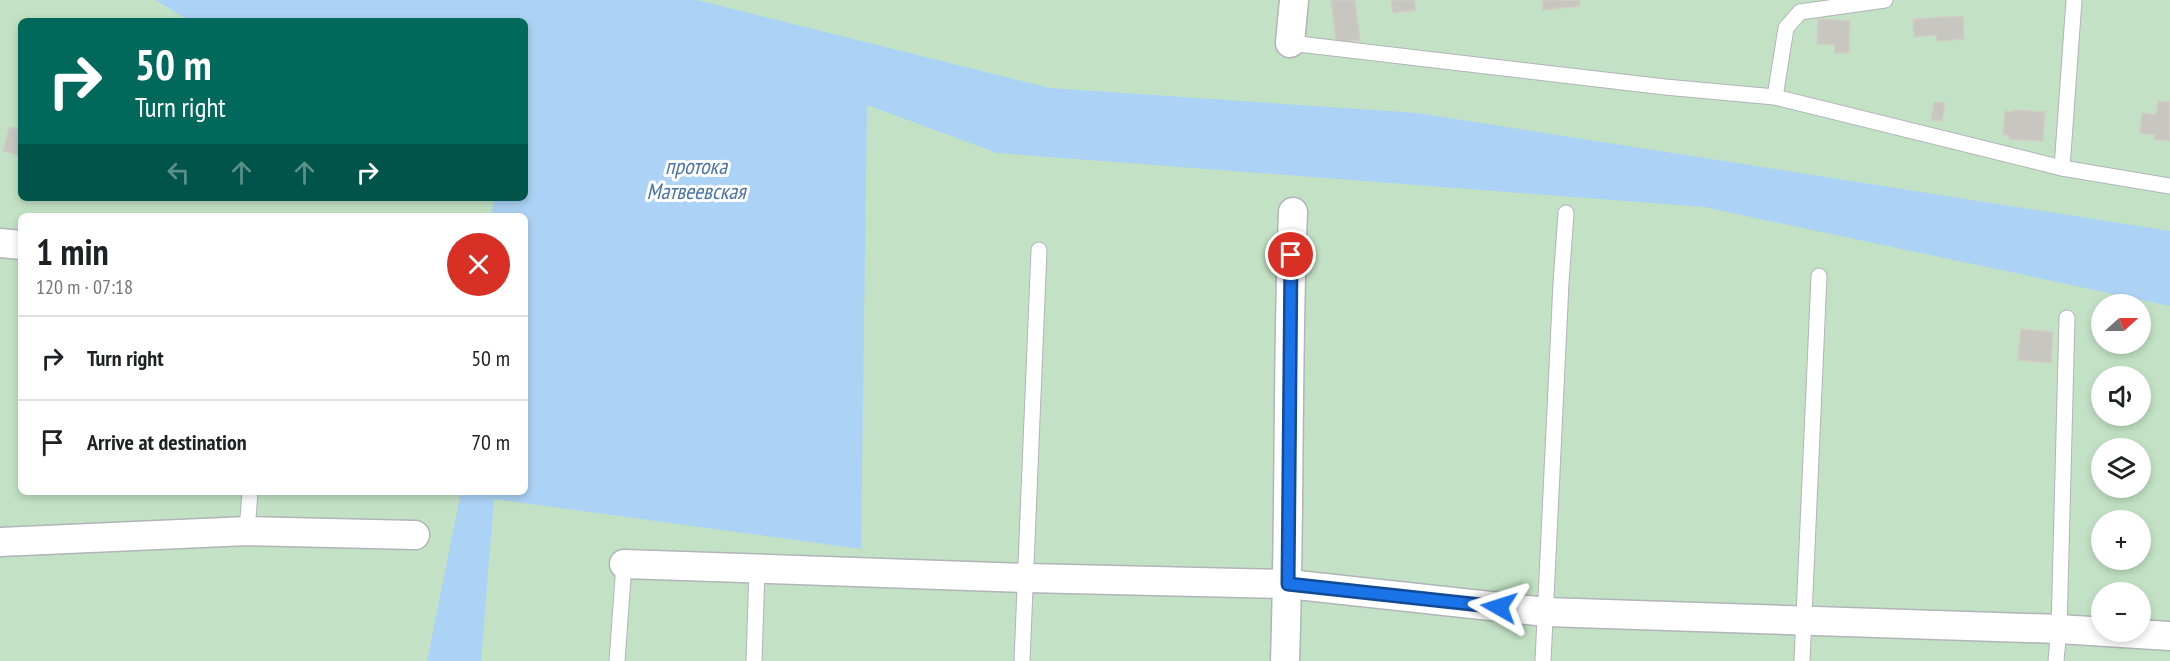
<!DOCTYPE html>
<html lang="en">
<head>
<meta charset="utf-8">
<style>
  body { margin:0; font-family:"PT Sans Narrow",sans-serif; background:#f2f2f2; color:#202124; height:100vh; display:flex; flex-direction:column; font-size:22px; white-space:nowrap }
  * { box-sizing:border-box; margin:0 }
  p { font-size:20px; color:#757577 }
  .icon { flex:none; width:33px; height:33px; fill:none; stroke:currentColor; stroke-width:2; stroke-linecap:round; stroke-linejoin:round }
  .map { position:relative; flex:1; overflow:hidden }
  .drawer { position:absolute; left:18px; top:213px; width:510px; height:282px; display:flex; flex-direction:column; background:#fff; border-radius:9px; box-shadow:0 3px 9px #0003 }
  .drawer>* { flex:none }
  .guide { position:absolute; left:18px; top:18px; width:510px; height:183px; border-radius:9px; box-shadow:0 3px 9px #0003; background:#00695c; color:#fff; overflow:hidden }
  .needle { width:39px; rotate:69deg }
  .fabs { position:absolute; left:2091px; top:294px; display:grid; gap:12px }
  .fabs a { display:grid; place-items:center; width:60px; height:60px; border-radius:50%; background:#fff; box-shadow:0 3px 9px #0003; font-size:30px }
  .pin { position:absolute; display:grid; place-items:center; width:51px; height:51px; color:#fff; margin:-26px; border:3px solid #fff; border-radius:50%; box-shadow:0 2px 6px #0007 }
  .me { position:absolute; width:66px; margin:-33px; rotate:276deg; stroke-linejoin:round; filter:drop-shadow(0 0 4px #0008) }
  .turn { display:flex; align-items:center; gap:21px; height:126px; padding:0 18px; font-size:27px }
  .turn .icon { width:78px; height:78px; stroke-width:2.5 }
  .turn b { display:block; font-size:42px; line-height:51px }
  .lanes { display:flex; align-items:center; height:57px; padding:0 18px; background:#0003; justify-content:center; gap:30px; direction:ltr }
  .lanes .off { opacity:.35 }
  .round { display:grid; place-items:center; flex:none; width:63px; height:63px; border-radius:32px; background:#f2f2f2 }
  .head { display:flex; align-items:center; justify-content:space-between; height:102px; padding:0 18px }
  h1 { font-size:36px; font-weight:700; line-height:45px }
  ul { padding:0; list-style:none }
  li { display:flex; align-items:center; gap:18px; height:84px; padding:0 18px; border-top:2px solid #e0e0e0 }
  li div { flex:1 }
  li b { display:block; font-size:22px }
  li em { font-style:normal }
  .map>svg:first-child { display:block }
</style>
</head>
<body>
<div class="map">
<svg width="2170" height="661" viewBox="0 0 2170 661">
  <rect width="100%" height="100%" fill="#edebe4"/>
  <path fill="#c3e2c5" fill-rule="evenodd" d="M0,0H2170V661H0ZM21,21H525V198H21ZM21,216H525V492H21ZM2102,304H2140V344H2102ZM2102,376H2140V416H2102ZM2102,448H2140V488H2102ZM2102,520H2140V560H2102ZM2102,592H2140V632H2102Z"/>
  <path fill="#acd2f5" d="M155,0H697L1050,88L1418,113L2170,231V306L1704,207L997,153L867,105L861,549L494,499L481,661H427L461,492H525V216H492L493,201L488,198H525V21H190Z"/>
  <g fill="#c8c6c1" stroke="#d1cdc3" stroke-width="1.5">
    <path d="M1331,0H1355L1360,40L1336,43Z"/>
    <path d="M1391,0H1414L1416,10L1393,13Z"/>
    <path d="M1542,0H1579L1580,6L1543,10Z"/>
    <path d="M1963,16L1964,39L1937,41L1936,35L1914,37L1913,19Z"/>
    <path d="M1818,19L1850,21L1849,53H1834L1835,45L1817,44Z"/>
    <path d="M2158,101L2170,102V141L2154,139L2155,135L2140,133L2142,113L2156,115Z"/>
    <path d="M1934,102L1945,103L1942,121L1931,120Z"/>
    <path d="M2014,110L2045,112L2043,141L2009,139V135H2003L2005,111L2013,112Z"/>
    <path d="M9,127L21,130V156L3,151Z"/>
    <path d="M2021,329L2053,332L2051,363L2018,360Z"/>
  </g>
  <g fill="none" stroke-linecap="round" stroke-linejoin="round">
    <g stroke="#b1b4b8" stroke-width="17">
      <g id="service">
        <path d="M1290,43L1665,87L1775,97L1786,28L1800,12L1885,0"/>
        <path d="M1775,97L2062,168L2170,186"/>
        <path d="M2062,168L2074,0"/>
        <path d="M247,531L250,492"/>
        <path d="M617,661L624,564"/>
        <path d="M754,661L757,568"/>
        <path d="M1022,661L1039,250"/>
        <path d="M1543,661L1561,283L1566,213"/>
        <path d="M1802,661L1819,276"/>
        <path d="M2056,661L2059,629L2067,318"/>
      </g>
    </g>
    <g stroke="#b1b4b8" stroke-width="31">
      <g id="minor">
        <path d="M1290,43L1294,0"/>
        <path d="M0,243L21,245"/>
        <path d="M0,542L247,531L415,535"/>
        <path d="M624,564L1027,578L1288,584L1546,612L2059,629L2170,636"/>
        <path d="M1285,661C1290,511 1287,362 1293,212"/>
      </g>
    </g>
    <use href="#service" stroke="#fff" stroke-width="15"/>
    <use href="#minor" stroke="#fff" stroke-width="28"/>
  </g>
  <g fill="none" stroke-linecap="round" stroke-linejoin="round">
    <g stroke="#114b97" stroke-width="15">
      <path id="route" d="M1291,255L1288,584L1499,607"/>
    </g>
    <use href="#route" stroke="#1a73e8" stroke-width="10"/>
  </g>
  <g text-anchor="middle" stroke-width="6" stroke-linejoin="round" paint-order="stroke">
    <g font-size="22" font-style="italic" fill="#4c73a6" stroke="#fff">
      <text x="696" y="174">протока<tspan x="696" dy="25">Матвеевская</tspan></text>
    </g>
  </g>
</svg>
<div class="fabs">
<a><svg class="needle" viewBox="-14 -14 28 28"><path d="M0-13l5 13h-10z" fill="#e53935"/><path d="M0 13l5-13h-10z" fill="#757577"/></svg></a>
<a><svg class="icon" aria-label="sound" viewBox="0 0 24 24"><path d="M4 9h4l5-4v14l-5-4H4zM17 9q2 3 0 6"/></svg></a>
<a><svg class="icon" aria-label="layers" viewBox="0 0 24 24"><path d="M12 4l9 5-9 5-9-5zM3 14l9 5 9-5"/></svg></a>
<a>+</a>
<a>−</a>
</div>
<div class="pin" style="left:1291px;top:255px;background:#d93025"><svg class="icon" aria-label="arrive" viewBox="0 0 24 24"><path d="M6 21V4h12l-3 4 3 4H6"/></svg></div>
<svg class="me" style="left:1499px;top:607px" viewBox="-20 -20 40 40"><path d="M0-17L14 15 0 8-14 15z" fill="#1a73e8" stroke="#fff" stroke-width="4"/></svg>
<div class="guide">
<div class="turn"><svg class="icon" aria-label="right" viewBox="0 0 24 24"><path d="M7 20v-9h11M14 6l5 5-5 5"/></svg><div><b>50 m</b>Turn right</div></div>
<div class="lanes"><svg class="icon off" aria-label="left" viewBox="0 0 24 24"><path d="M17 20v-9H6M10 6l-5 5 5 5"/></svg><svg class="icon off" aria-label="ahead" viewBox="0 0 24 24"><path d="M12 20V5M6 11l6-6 6 6"/></svg><svg class="icon off" aria-label="ahead" viewBox="0 0 24 24"><path d="M12 20V5M6 11l6-6 6 6"/></svg><svg class="icon" aria-label="right" viewBox="0 0 24 24"><path d="M7 20v-9h11M14 6l5 5-5 5"/></svg></div>
</div>
<section class="drawer">
<div class="head"><div><h1>1 min</h1><p>120 m · 07:18</p></div><a class="round" style="background:#d93025;color:#fff"><svg class="icon" aria-label="close" viewBox="0 0 24 24"><path d="M6 6l12 12M18 6L6 18"/></svg></a></div>
<ul>
<li><svg class="icon" aria-label="right" viewBox="0 0 24 24"><path d="M7 20v-9h11M14 6l5 5-5 5"/></svg><div><b>Turn right</b></div><em>50 m</em></li>
<li><svg class="icon" aria-label="arrive" viewBox="0 0 24 24"><path d="M6 21V4h12l-3 4 3 4H6"/></svg><div><b>Arrive at destination</b></div><em>70 m</em></li>
</ul>
</section>
</div>
</body>
</html>
